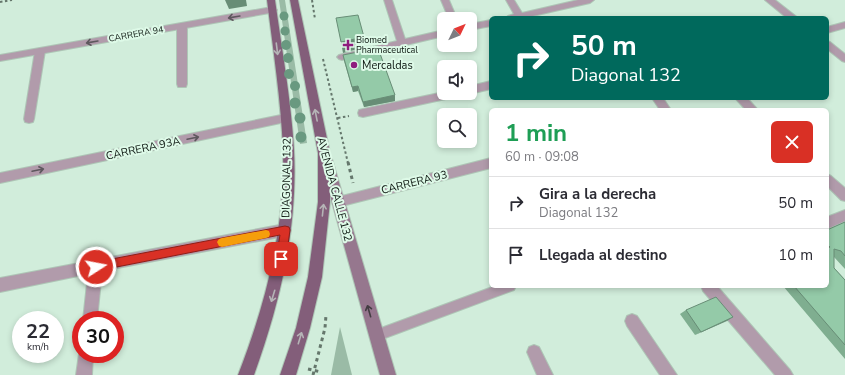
<!DOCTYPE html>
<html lang="es">
<head>
<meta charset="utf-8">
<style>
  body { margin:0; font-family:"Nunito Sans",sans-serif; background:#f2f2f3; color:#2b2b33; height:100vh; display:flex; flex-direction:column; font-size:15px; white-space:nowrap }
  * { box-sizing:border-box; margin:0 }
  p { font-size:13px; color:#7c7c81 }
  .icon { flex:none; width:22px; height:22px; fill:none; stroke:currentColor; stroke-width:2; stroke-linecap:round; stroke-linejoin:round }
  .map { position:relative; flex:1; overflow:hidden }
  .side { position:absolute; left:489px; top:108px; width:340px; height:180px; display:flex; flex-direction:column; background:#fff; border-radius:6px; box-shadow:0 2px 6px #0003 }
  .side>* { flex:none }
  .guide { position:absolute; left:489px; top:16px; width:340px; height:84px; border-radius:6px; box-shadow:0 2px 6px #0003; background:#00695c; color:#fff; overflow:hidden }
  .needle { width:26px; rotate:47deg }
  .buttons { position:absolute; left:437px; top:12px; display:grid; gap:8px }
  .buttons a { display:grid; place-items:center; width:40px; height:40px; border-radius:6px; background:#fff; box-shadow:0 2px 6px #0003; font-size:20px }
  .speed { position:absolute; left:12px; top:311px; display:flex; gap:8px; font-size:20px; font-weight:700; text-align:center }
  .speed>* { display:grid; place-content:center; width:52px; height:52px; border-radius:50%; background:#fff; box-shadow:0 2px 6px #0003; line-height:1 }
  .speed small { font-size:10px; font-weight:400 }
  .speed .limit { border:6px solid #d22; background:#fff; color:#111 }
  .pin { position:absolute; display:grid; place-items:center; width:34px; height:34px; color:#fff; margin:-17px; border-radius:8px; box-shadow:0 2px 6px #0006 }
  .me { position:absolute; width:44px; margin:-22px; rotate:79deg; stroke-linejoin:round; filter:drop-shadow(0 0 3px #0008) }
  .turn { display:flex; align-items:center; gap:14px; height:84px; padding:0 16px; font-size:18px }
  .turn .icon { width:52px; height:52px; stroke-width:2.5 }
  .turn b { display:block; font-size:28px; line-height:34px }
  .round { display:grid; place-items:center; flex:none; width:42px; height:42px; border-radius:6px; background:#f2f2f3 }
  .overview { display:flex; align-items:center; justify-content:space-between; height:68px; padding:0 16px }
  h1 { font-size:24px; font-weight:700; line-height:30px; color:#1e9e55 }
  ul { padding:0; list-style:none }
  li { display:flex; align-items:center; gap:12px; height:52px; padding:0 16px; border-top:1px solid #e1e1e2 }
  li div { flex:1 }
  li b { display:block; font-size:15px }
  li em { font-style:normal }
  .map>svg:first-child { display:block }
</style>
</head>
<body>
<div class="map">
<svg width="845" height="375" viewBox="0 0 845 375">
  <rect width="100%" height="100%" fill="#d1eddb"/>
  <g fill="#9abba6">
    <path d="M279,0H285L307,143L300,144Z"/>
    <path d="M340,327L352,375H331Z"/>
  </g>
  <g fill="none" stroke-linecap="round" stroke-linejoin="round">
    <g stroke="#aec6b6" stroke-width="2">
      <g id="service">
        <path d="M441,0H449L457,19H449Z"/>
        <path d="M495,286H516L514,290L377,341L373,339L371,335L373,331Z"/>
      </g>
    </g>
    <g stroke="#aec6b6" stroke-width="2">
      <g id="minor">
        <path d="M384,0H392L405,39L444,30V36L342,60L339,59L337,57L339,55L397,41Z"/>
        <path d="M506,0H514L522,13L578,0H594L590,3L524,18H506L508,16L514,14Z"/>
        <path d="M765,0H775L798,18H787Z"/>
        <path d="M491,20V26L470,30V24Z"/>
        <path d="M845,22V28L827,33V27Z"/>
        <path d="M182,23L187,26V84L186,87H178L177,84V26Z"/>
        <path d="M827,41L830,42L845,54V62L842,61L827,49Z"/>
        <path d="M40,48L45,51L34,119L33,122L29,123L25,122L24,119L35,51Z"/>
        <path d="M491,81V89L470,94L468,93H470V86Z"/>
        <path d="M444,92V93H460L459,96L455,97L363,117L359,116L358,113L359,110L363,109Z"/>
        <path d="M652,98H663L671,110H660Z"/>
        <path d="M735,98H747L758,110H746Z"/>
        <path d="M286,114L290,115L291,118L290,121L0,183V173Z"/>
        <path d="M491,158V168L338,207L334,206L332,202L334,198L338,197Z"/>
        <path d="M827,174L831,176L845,188V201L841,200L827,186Z"/>
        <path d="M845,210V221L827,229V217Z"/>
        <path d="M285,224L289,226L291,230L289,234L285,236L102,271L97,320H83L88,274L0,292V278Z"/>
        <path d="M701,286H717L790,370L793,375H775L703,291Z"/>
        <path d="M632,314L637,316L677,375H660L627,326L625,321L627,316Z"/>
        <path d="M534,345L539,347L553,375H537L527,352L529,347Z"/>
        <path d="M81,349V354H93L92,375H76L79,354Z"/>
      </g>
    </g>
    <g stroke="#aec6b6" stroke-width="2">
      <path id="tertiary" d="M272,7L277,10L275,12L0,61V55Z"/>
    </g>
    <g stroke="#aec6b6" stroke-width="2">
      <path id="secondary" d="M326,154L330,156L332,159L396,375H380L320,159L322,156Z"/>
    </g>
    <g stroke="#aec6b6" stroke-width="2">
      <g id="primary">
        <path d="M267,0H275C282,50 291,100 294,150C298,228 280,303 254,375H238C266,303 285,229 283,151C281,100 273,50 267,0Z"/>
        <path d="M290,0H298L330,153V202L322,277L310,328L296,375H280L296,328L308,277L318,202V153Z"/>
      </g>
    </g>
    <g stroke="#65776c" stroke-width="2" stroke-dasharray="2.5 2.5" stroke-linecap="butt">
      <path d="M312,0L315,19"/>
      <path d="M0,2L12,0"/>
      <path d="M323,59L348,163"/>
      <path d="M338,118L349,116"/>
    </g>
    <g stroke="#65776c" stroke-width="3" stroke-dasharray="3.5 3.5" stroke-linecap="butt">
      <path d="M348,162L353,183"/>
      <path d="M308,369L321,372"/>
      <path d="M313,375L325,328L326,315"/>
    </g>
    <use href="#service" fill="#b19bab" fill-rule="evenodd"/>
    <use href="#minor" fill="#b19bab" fill-rule="evenodd"/>
    <use href="#tertiary" fill="#b19bab" fill-rule="evenodd"/>
    <use href="#secondary" fill="#96778e" fill-rule="evenodd"/>
    <use href="#primary" fill="#835e7a" fill-rule="evenodd"/>
  </g>
  <g fill="#699980">
    <circle cx="284" cy="16" r="4.5"/>
    <circle cx="285" cy="31" r="4.5"/>
    <circle cx="286" cy="45" r="5"/>
    <circle cx="288" cy="58" r="5"/>
    <circle cx="289" cy="74" r="5"/>
    <circle cx="295" cy="86" r="5"/>
    <circle cx="295" cy="103" r="5.5"/>
    <circle cx="300" cy="118" r="5.5"/>
    <circle cx="301" cy="137" r="5.5"/>
  </g>
  <g fill="#7fae90">
    <path d="M343,55L395,95V101L364,107L358,91L353,92L344,61Z"/>
    <path d="M845,222V269L834,257V268L845,280V359L783,286H827V230Z"/>
    <path d="M686,310L733,317L695,335L680,314Z"/>
  </g>
  <g fill="#688d76">
    <path d="M225,0H246L247,6L229,9Z"/>
    <path d="M364,37L365,47L343,53L341,42Z"/>
    <path d="M358,86V91L353,92L352,87Z"/>
    <path d="M395,95V101L364,107L363,102Z"/>
    <path d="M733,317L727,321L695,335L701,332Z"/>
  </g>
  <g fill="#94caa8" stroke="#688d76">
    <path d="M358,15L364,37L341,42L336,18Z"/>
    <path d="M378,48L395,95L363,102L358,86L352,87L343,55Z"/>
    <path d="M845,222V256L841,251L834,249V268L845,280V345L794,286H827V249L830,247L827,244V230Z"/>
    <path d="M716,297L733,317L701,332L686,310Z"/>
  </g>
  <defs><path id="oneway-shaft" d="M-6 0H5M1.5-3L5.5 0L1.5 3" fill="none" stroke-width="1.6" stroke-linecap="round" stroke-linejoin="round"/></defs>
  <g stroke="#5e585e">
    <use href="#oneway-shaft" transform="translate(234 17) rotate(170)"/>
    <use href="#oneway-shaft" transform="translate(92 42) rotate(170)"/>
    <use href="#oneway-shaft" transform="translate(193 138) rotate(-12)"/>
    <use href="#oneway-shaft" transform="translate(38 170) rotate(-12)"/>
  </g>
  <g stroke="#b5b4b6">
    <use href="#oneway-shaft" transform="translate(277 49) rotate(83)"/>
    <use href="#oneway-shaft" transform="translate(316 115) rotate(-101)"/>
    <use href="#oneway-shaft" transform="translate(323 210) rotate(-84)"/>
    <use href="#oneway-shaft" transform="translate(273 296) rotate(107)"/>
    <use href="#oneway-shaft" transform="translate(300 338) rotate(-73)"/>
  </g>
  <use stroke="#433d42" href="#oneway-shaft" transform="translate(369 311) rotate(-106)"/>
  <path fill="#d93025" stroke="#8d1f18" d="M285,226L289,227L290,230L286,259L285,262L281,264L277,262L276,259L280,235L96,271L93,270L91,267L93,263L96,262Z"/>
  <path fill="#f59e0b" d="M266,230L269,231L270,234L269,237L266,238L222,247L219,246L217,242L219,239L222,238Z"/>
  <g fill="#8f1d7e" stroke="#defae8" stroke-width="1.5">
    <path d="M346 39h4v4h4v4h-4v4h-4v-4h-4v-4h4z"/>
    <circle cx="354" cy="65" r="4"/>
  </g>
  <g text-anchor="middle" stroke-width="4" stroke-linejoin="round" paint-order="stroke">
    <g font-size="9" fill="#0c1610" stroke="#defae8">
      <text transform="translate(136 34) rotate(-10)" y="3">CARRERA 94</text>
    </g>
    <g font-size="9" fill="#0c1610" stroke="#defae8" text-anchor="start">
      <text x="356" y="43">Biomed<tspan x="356" dy="10">Pharmaceutical</tspan></text>
    </g>
    <g font-size="11" fill="#0c1610" stroke="#defae8" text-anchor="start">
      <text x="362" y="69">Mercaldas</text>
    </g>
    <g font-size="11" fill="#0c1610" stroke="#defae8">
      <text transform="translate(143 148) rotate(-12)" y="4">CARRERA 93A</text>
      <text transform="translate(286 178) rotate(-89)" y="4">DIAGONAL 132</text>
      <text transform="translate(414 182) rotate(-14)" y="4">CARRERA 93</text>
      <text transform="translate(335 189) rotate(75)" y="4">AVENIDA CALLE 132</text>
    </g>
  </g>
</svg>
<div class="buttons">
<a><svg class="needle" viewBox="-14 -14 28 28"><path d="M0-13l5 13h-10z" fill="#e53935"/><path d="M0 13l5-13h-10z" fill="#7c7c81"/></svg></a>
<a><svg class="icon" aria-label="sound" viewBox="0 0 24 24"><path d="M4 9h4l5-4v14l-5-4H4zM17 9q2 3 0 6"/></svg></a>
<a><svg class="icon" aria-label="search" viewBox="0 0 24 24"><circle cx="10" cy="10" r="6"/><path d="M15 15l6 6"/></svg></a>
</div>
<div class="speed"><div>22<small>km/h</small></div><div class="limit">30</div></div>
<div class="pin" style="left:281px;top:259px;background:#d93025"><svg class="icon" aria-label="arrive" viewBox="0 0 24 24"><path d="M6 21V4h12l-3 4 3 4H6"/></svg></div>
<svg class="me" style="left:96px;top:267px" viewBox="-20 -20 40 40"><circle r="17" fill="#d93025" stroke="#fff" stroke-width="3"/><path d="M0-11L8 9 0 5-8 9z" fill="#fff"/></svg>
<div class="guide">
<div class="turn"><svg class="icon" aria-label="right" viewBox="0 0 24 24"><path d="M7 20v-9h11M14 6l5 5-5 5"/></svg><div><b>50 m</b>Diagonal 132</div></div>
</div>
<section class="side">
<div class="overview"><div><h1>1 min</h1><p>60 m · 09:08</p></div><a class="round" style="background:#d93025;color:#fff"><svg class="icon" aria-label="close" viewBox="0 0 24 24"><path d="M6 6l12 12M18 6L6 18"/></svg></a></div>
<ul>
<li><svg class="icon" aria-label="right" viewBox="0 0 24 24"><path d="M7 20v-9h11M14 6l5 5-5 5"/></svg><div><b>Gira a la derecha</b><p>Diagonal 132</p></div><em>50 m</em></li>
<li><svg class="icon" aria-label="arrive" viewBox="0 0 24 24"><path d="M6 21V4h12l-3 4 3 4H6"/></svg><div><b>Llegada al destino</b></div><em>10 m</em></li>
</ul>
</section>
</div>
</body>
</html>
